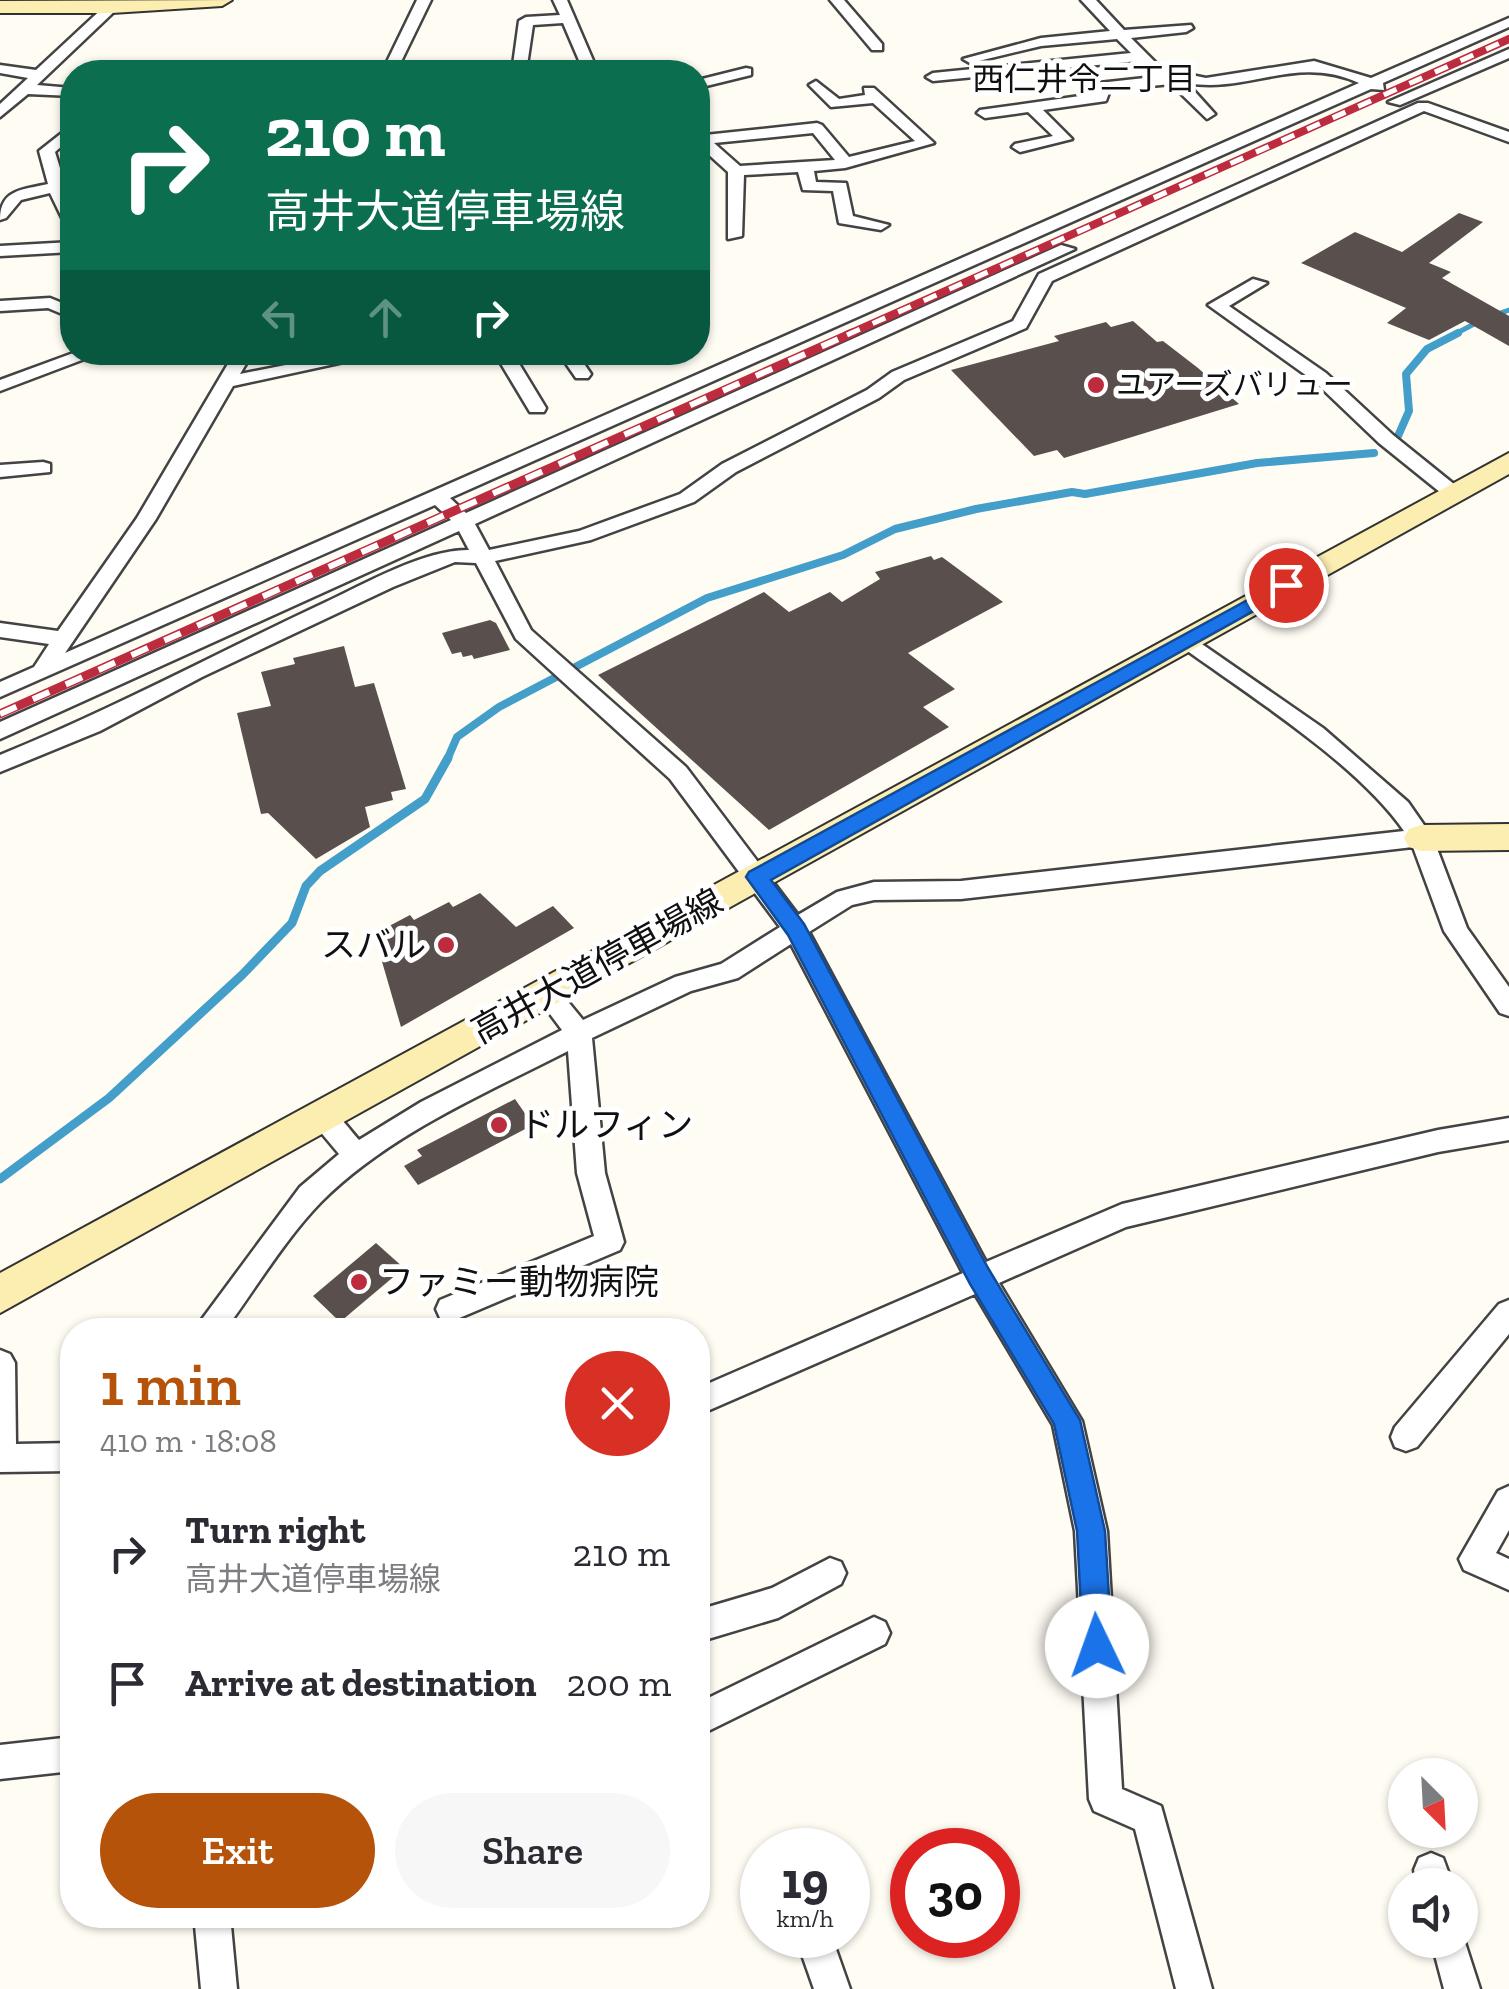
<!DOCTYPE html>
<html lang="en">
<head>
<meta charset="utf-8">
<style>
  body { margin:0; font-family:"Zilla Slab","Noto Sans JP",serif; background:#f7f7f7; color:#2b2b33; height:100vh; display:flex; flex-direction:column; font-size:38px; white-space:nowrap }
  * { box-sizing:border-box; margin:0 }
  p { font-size:32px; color:#7c7c81 }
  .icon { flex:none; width:55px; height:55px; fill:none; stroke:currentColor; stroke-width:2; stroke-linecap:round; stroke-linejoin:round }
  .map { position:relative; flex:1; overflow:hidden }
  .panel { position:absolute; left:60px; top:1318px; width:650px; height:610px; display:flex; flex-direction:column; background:#fff; border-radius:40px; box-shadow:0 2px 8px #0004 }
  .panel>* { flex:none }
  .banner { position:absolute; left:60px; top:60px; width:650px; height:305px; border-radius:40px; box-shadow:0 2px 8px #0004; background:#0b6e4f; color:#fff; overflow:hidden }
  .needle { width:65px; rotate:156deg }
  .fabs { position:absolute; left:1388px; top:1758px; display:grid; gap:20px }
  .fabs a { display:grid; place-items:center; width:90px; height:90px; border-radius:50%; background:#fff; box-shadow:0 2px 8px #0004; font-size:50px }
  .speed { position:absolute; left:740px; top:1828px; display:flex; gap:20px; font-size:50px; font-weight:700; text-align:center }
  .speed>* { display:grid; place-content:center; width:130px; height:130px; border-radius:50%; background:#fff; box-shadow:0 2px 8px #0004; line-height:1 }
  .speed small { font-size:25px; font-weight:400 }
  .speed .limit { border:15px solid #d22; background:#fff; color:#111 }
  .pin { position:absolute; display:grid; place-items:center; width:85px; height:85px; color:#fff; margin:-42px; border:5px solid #fff; border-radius:50%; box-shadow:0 2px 10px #0007 }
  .me { position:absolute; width:110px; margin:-55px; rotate:357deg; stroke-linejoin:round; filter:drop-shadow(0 0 8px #0008) }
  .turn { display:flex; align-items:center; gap:35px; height:210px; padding:0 40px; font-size:45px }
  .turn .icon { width:130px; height:130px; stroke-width:2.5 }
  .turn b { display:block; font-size:70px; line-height:85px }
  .lanes { display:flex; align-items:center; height:95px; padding:0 40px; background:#0003; justify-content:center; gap:50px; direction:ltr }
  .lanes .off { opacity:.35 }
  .round { display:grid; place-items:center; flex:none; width:105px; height:105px; border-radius:52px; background:#f7f7f7 }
  .summary { display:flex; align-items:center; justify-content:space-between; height:170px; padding:0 40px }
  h1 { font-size:60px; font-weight:600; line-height:75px; color:#b45309 }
  .button { display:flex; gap:20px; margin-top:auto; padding:20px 40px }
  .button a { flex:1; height:115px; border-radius:60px; background:#b45309; color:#fff; font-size:40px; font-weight:600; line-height:115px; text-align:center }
  .button a+a { background:#f7f7f7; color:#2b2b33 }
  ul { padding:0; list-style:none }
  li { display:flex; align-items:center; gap:30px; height:130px; padding:0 40px }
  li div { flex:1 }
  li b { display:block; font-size:38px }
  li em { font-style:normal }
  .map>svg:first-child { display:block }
</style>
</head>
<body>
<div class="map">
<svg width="1509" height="1989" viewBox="0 0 1509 1989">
  <rect width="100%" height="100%" fill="#fffcf4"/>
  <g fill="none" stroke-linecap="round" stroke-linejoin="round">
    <g stroke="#439ec9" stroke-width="5">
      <path d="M1492,316L1509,310"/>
      <path d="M1453,335L1478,322"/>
    </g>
    <g stroke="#439ec9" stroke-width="8">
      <path d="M1398,436L1409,411L1406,374L1427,349L1458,333"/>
      <path d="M447,760L457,737L499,707L707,598L843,555L895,529L976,509L1072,492L1085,494L1257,463L1374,453"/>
    </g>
    <path stroke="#439ec9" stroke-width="9" d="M0,1179L109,1098L242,975L292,923L306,886L320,871L425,799L448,758"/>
  </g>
  <g fill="#59504d">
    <path d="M1459,213L1483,222L1429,263L1451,272L1442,278L1509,316V346L1465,321L1429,340L1387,323L1406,308L1301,263L1355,232L1402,252Z"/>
    <path d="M1133,321L1157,342L1163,341L1198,368L1239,404L1064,458L1057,450L1034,456L951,370L1059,341L1054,336L1106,322L1111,327Z"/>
    <path d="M931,556L934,560L942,557L1003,602L908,653L955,689L923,707L949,727L769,830L598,675L764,592L789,612L830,592L842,602L880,579L875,572Z"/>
    <path d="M490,620L496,623L510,650L474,659L472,655L463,657L461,652L452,654L442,633Z"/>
    <path d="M344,646L355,687L374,683L406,789L391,792L393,800L365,807L370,827L316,859L268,813L261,814L237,713L271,706L261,672L295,664L293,658Z"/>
    <path d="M480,893L516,927L553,906L574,928L401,1027L374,934L410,915L414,920L449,902L453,907Z"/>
    <path d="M515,1099L533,1125L418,1185L404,1166L422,1156L417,1150Z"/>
    <path d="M376,1243L404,1268L340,1322L313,1296Z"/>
  </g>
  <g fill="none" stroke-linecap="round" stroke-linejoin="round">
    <g stroke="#434343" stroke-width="5">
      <g id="street">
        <path d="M417,0H431L396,72H382Z"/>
        <path d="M553,0H567L598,72H584L563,23L533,25L526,72H512L519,21L526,17L560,15Z"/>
        <path d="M830,0H844L882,44V50H872Z"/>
        <path d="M1081,0H1096L1124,30L1191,25L1193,28L1186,32L1131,38L1162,69L1206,78L1314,61L1371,78L1509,18V27L1383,83L1384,90L1371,89L450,498L466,513L1061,245L1075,249L475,524L489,550L579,531L680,494L722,464L867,390L892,372L1013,321L1039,274L1418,103H1428L1509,132V142L1424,111L1052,281L1026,328L904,380L879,398L736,472L694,502L591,540L495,561L531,630L686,767L798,915L837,892L874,882L961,881L1404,831C1357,763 1247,694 1179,645L1175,640L1179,635L1186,633L1323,728L1408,802L1433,838L1467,928L1509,987V1016L1500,1013L1444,931L1413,847L961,899L874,900L852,905L809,932L986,1262L1122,1204L1438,1130L1509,1118V1140L1438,1152L1126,1227L999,1283L1082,1421L1107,1531L1122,1789L1161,1806L1212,1989H1176L1135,1829L1094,1811L1089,1799L1075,1531L1053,1425L975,1294L698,1415V1388L963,1273L791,944L738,978L691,991L592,1038L605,1173L624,1242L620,1250L450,1322L440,1318L436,1309L440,1300L594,1236L577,1173L568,1051C484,1094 389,1134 321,1202C285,1239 256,1288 225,1330H194L300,1187L339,1154L308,1117L312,1109C333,1102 346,1126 359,1140L421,1102L562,1030L535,994L538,987H556L583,1020L675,977L721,964L780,927L670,779L516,639L476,563L455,562L393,587L202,677L100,731L0,772V755C111,710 217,653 326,602C366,583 426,549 469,550L459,531L0,739V722L451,520L435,505L0,697V682L34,667L49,644L0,637V623L58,631L137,518L235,352H253L240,374L351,352H390L233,386L156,519L65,653L1359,83C1296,54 1248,94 1187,83L1215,114L1207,119L1171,84L1110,90L1106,101L1043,110L1072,139L1020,152L1012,147L1015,144L1053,136L1028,112L985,118L977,113L980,110L1094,94L1099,83L1154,77L1138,61L933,81L926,77L933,73L1131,53L1117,39L1041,46L970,63L963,59L1041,38L1110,31Z"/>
        <path d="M107,4L119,7L37,85L72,88V96L28,94L0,117V104L28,78L0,73V65L36,70Z"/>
        <path d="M1509,49V58L1400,105L1388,102Z"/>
        <path d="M746,68L751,69V75L698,88V80Z"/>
        <path d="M816,81L839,99L865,95L864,88H874L934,143L845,168L814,171L816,182L846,183L853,216L889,225L881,230L839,223L833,191L803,190L798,172L744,175L742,236L728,239V172L698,145V132L705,135L817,123L822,125L849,157L915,141L873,103L831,107L809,85ZM813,133L835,160L740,166L714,143Z"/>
        <path d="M72,125V137L55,152L72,207V227L64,222L50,193L21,200L6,218L0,220C0,189 22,190 48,184L39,151Z"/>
        <path d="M72,242V252L0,256V246Z"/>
        <path d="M1253,279L1267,283L1229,306L1326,373L1393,435L1460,489V497H1446L1379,443L1314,381L1208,305Z"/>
        <path d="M50,298L72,307V318L48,308L0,311V301Z"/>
        <path d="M76,352H103L0,391V380Z"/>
        <path d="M494,352H512L546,408L544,412H530Z"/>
        <path d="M558,352H576L591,374L588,378H576Z"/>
        <path d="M43,462L50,464V472L0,477V465Z"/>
        <path d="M1509,1300V1334L1417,1447L1406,1451L1395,1447L1391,1437L1395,1427L1499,1304Z"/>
        <path d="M0,1350L10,1354L15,1363L16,1444L72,1443V1471L0,1472Z"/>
        <path d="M1509,1486V1530L1496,1553L1509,1559V1590L1464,1570L1459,1559L1498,1491Z"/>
        <path d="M830,1558L841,1562L846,1573L841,1584L778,1618L698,1642V1610L772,1588Z"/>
        <path d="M874,1617L885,1622L890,1633L885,1644L698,1736V1703Z"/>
        <path d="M72,1737V1771L0,1779V1745Z"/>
        <path d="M1431,1853L1443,1858L1453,1885H1417L1414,1870L1419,1858Z"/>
        <path d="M194,1915H230L237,1989H201Z"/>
        <path d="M1460,1927L1480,1989H1444L1431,1940H1460Z"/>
        <path d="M795,1935H831L850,1989H814Z"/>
      </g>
    </g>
    <g stroke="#323232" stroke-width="4">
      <g id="secondary">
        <path d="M232,0L222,6L112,13H0V1Z"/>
        <path d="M1509,453V474L0,1313V1273Z"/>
        <path d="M1509,824V850L1421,851L1409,847L1404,838L1409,829L1421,825Z"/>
      </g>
    </g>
    <use href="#street" fill="#fff" fill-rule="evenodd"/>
    <use href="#secondary" fill="#fceeb1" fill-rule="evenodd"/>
    <g stroke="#bd2b3e" stroke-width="8">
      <path id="rail-far1" d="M847,335L1509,39"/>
    </g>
    <g stroke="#bd2b3e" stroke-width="9">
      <path id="rail" d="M0,714L852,333"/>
    </g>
    <use href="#rail-far1" stroke="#fff" stroke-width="5" stroke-dasharray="14" stroke-linecap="butt"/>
    <use href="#rail" stroke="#fff" stroke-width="6" stroke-dasharray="18" stroke-linecap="butt"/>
  </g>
  <path fill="#1a73e8" stroke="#114b97" stroke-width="2.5" d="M1286,579L1293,581V589L771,880L804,924L988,1268L1080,1420L1105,1531L1112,1646L1108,1656L1097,1660L1087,1656L1083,1646L1077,1531L1054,1424L970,1284L788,935L746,877L749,872Z"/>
  <g fill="#bd2b3e" stroke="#fff" stroke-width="4">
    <circle cx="1096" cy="385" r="10"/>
    <circle cx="446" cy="945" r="10"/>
    <circle cx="499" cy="1125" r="10"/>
    <circle cx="359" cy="1282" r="10"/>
  </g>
  <g text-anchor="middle" stroke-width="10" stroke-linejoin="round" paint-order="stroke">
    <g font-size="30" fill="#101010" stroke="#fff" text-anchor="start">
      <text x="1116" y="395">ユアーズバリュー</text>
    </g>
    <g font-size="32" fill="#101010" stroke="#fff">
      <text x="1084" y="90">西仁井令二丁目</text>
    </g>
    <g font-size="35" fill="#101010" stroke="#fff" text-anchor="start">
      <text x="426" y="957" text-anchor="end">スバル</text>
      <text x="519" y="1137">ドルフィン</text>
      <text x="379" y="1294">ファミー動物病院</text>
    </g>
    <g font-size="35" fill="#101010" stroke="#fff">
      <text transform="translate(597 966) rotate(-29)" y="12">高井大道停車場線</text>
    </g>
  </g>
</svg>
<div class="fabs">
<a><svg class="needle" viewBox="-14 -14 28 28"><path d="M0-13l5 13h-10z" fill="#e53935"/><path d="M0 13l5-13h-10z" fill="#7c7c81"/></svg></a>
<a><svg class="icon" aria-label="sound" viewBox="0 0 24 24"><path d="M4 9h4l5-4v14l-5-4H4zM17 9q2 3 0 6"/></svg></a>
</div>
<div class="speed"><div>19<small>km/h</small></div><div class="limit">30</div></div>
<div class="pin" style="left:1286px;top:585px;background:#d93025"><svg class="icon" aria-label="arrive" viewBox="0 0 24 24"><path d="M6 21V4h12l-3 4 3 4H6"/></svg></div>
<svg class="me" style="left:1097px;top:1646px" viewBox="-20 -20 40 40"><circle r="19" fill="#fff"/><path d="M0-13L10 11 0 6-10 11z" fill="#1a73e8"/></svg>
<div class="banner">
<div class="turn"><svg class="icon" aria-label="right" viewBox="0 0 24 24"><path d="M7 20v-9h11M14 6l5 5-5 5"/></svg><div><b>210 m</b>高井大道停車場線</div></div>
<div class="lanes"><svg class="icon off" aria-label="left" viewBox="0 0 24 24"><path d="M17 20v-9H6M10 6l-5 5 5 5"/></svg><svg class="icon off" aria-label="ahead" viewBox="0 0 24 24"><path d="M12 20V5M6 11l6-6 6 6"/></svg><svg class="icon" aria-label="right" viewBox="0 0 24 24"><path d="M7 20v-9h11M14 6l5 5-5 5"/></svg></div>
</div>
<section class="panel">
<div class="summary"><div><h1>1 min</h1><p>410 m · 18:08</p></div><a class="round" style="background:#d93025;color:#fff"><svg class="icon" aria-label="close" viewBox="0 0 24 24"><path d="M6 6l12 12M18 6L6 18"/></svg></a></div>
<ul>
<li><svg class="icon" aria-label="right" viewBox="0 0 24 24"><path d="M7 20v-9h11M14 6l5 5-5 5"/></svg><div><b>Turn right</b><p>高井大道停車場線</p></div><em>210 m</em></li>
<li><svg class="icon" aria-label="arrive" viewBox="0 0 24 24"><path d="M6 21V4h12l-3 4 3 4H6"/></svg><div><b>Arrive at destination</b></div><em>200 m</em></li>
</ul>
<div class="button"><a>Exit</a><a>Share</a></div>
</section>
</div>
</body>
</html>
